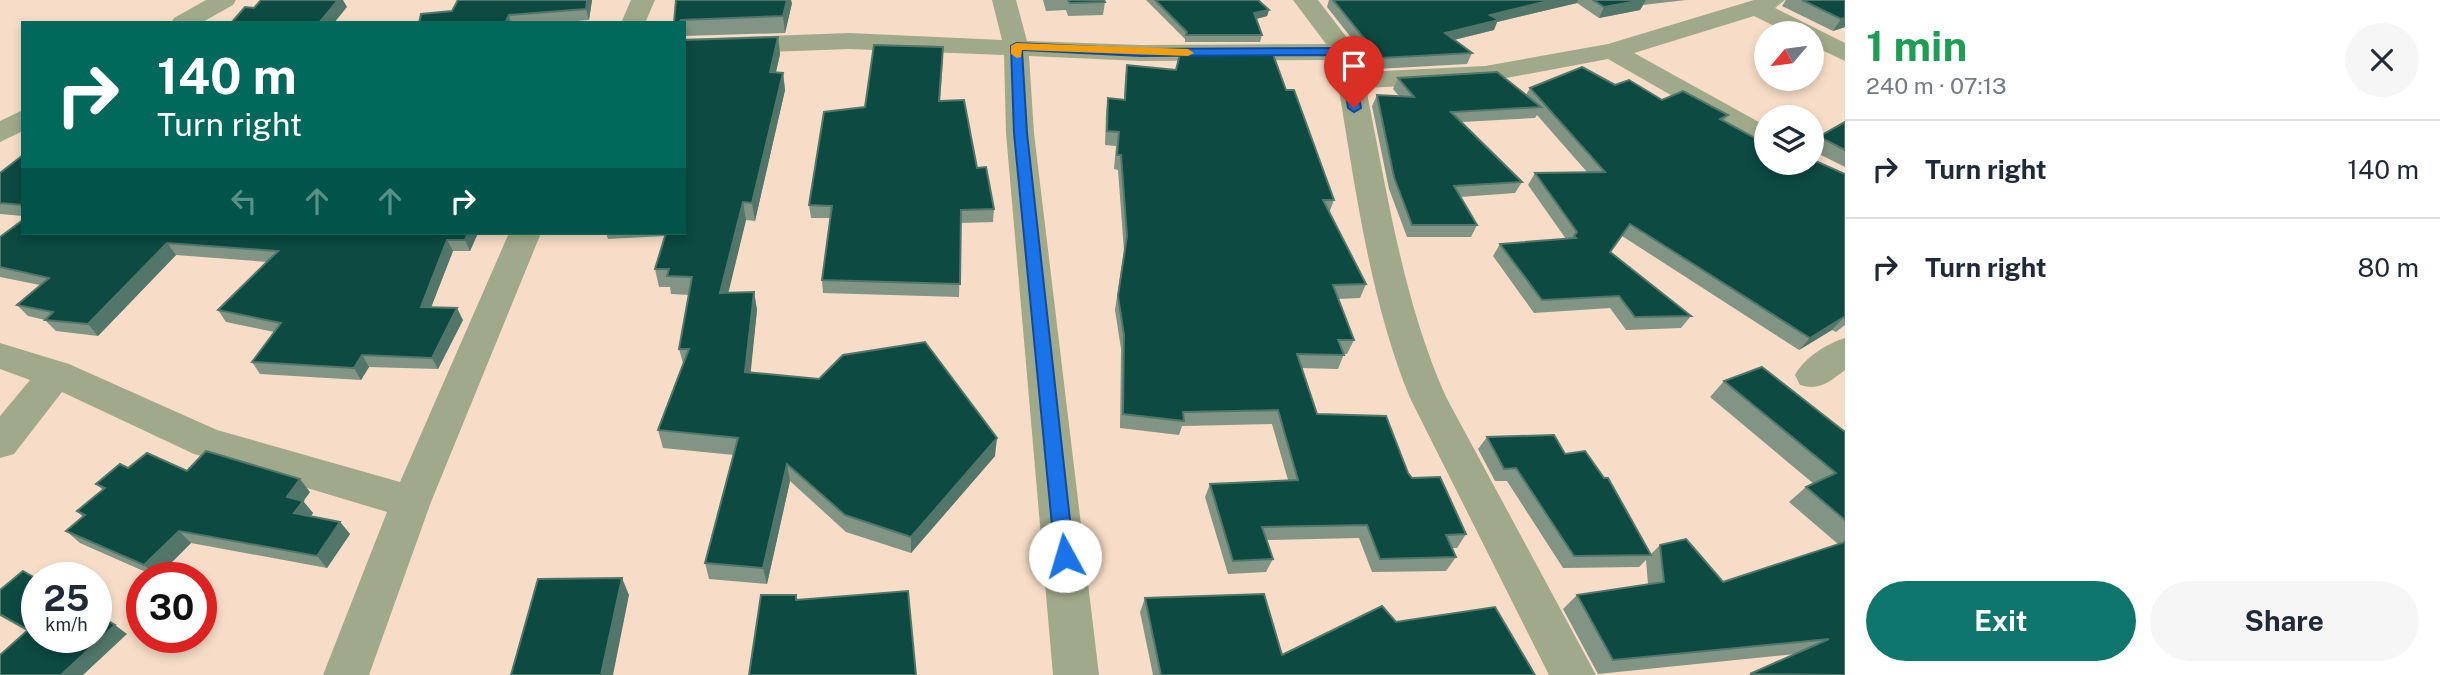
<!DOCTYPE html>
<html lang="en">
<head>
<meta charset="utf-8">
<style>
  body { margin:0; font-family:"Public Sans",sans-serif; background:#f6f6f7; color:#1f2937; height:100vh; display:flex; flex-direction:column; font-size:26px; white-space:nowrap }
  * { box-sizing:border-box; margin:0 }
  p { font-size:23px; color:#747a83 }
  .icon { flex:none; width:38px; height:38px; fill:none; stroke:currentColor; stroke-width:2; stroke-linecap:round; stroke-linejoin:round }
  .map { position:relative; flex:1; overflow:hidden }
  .sheet { display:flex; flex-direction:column; background:#fff; width:595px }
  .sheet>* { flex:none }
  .top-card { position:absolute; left:21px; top:21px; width:665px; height:214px; border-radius:0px; box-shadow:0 4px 10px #0003; background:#00695c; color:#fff; overflow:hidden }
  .needle { width:46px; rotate:241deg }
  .buttons { position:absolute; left:1754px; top:21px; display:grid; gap:14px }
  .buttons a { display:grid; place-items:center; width:70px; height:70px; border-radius:50%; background:#fff; box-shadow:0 4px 10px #0003; font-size:35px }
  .speed { position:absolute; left:21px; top:562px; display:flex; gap:14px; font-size:35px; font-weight:700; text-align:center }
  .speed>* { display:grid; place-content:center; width:91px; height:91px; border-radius:50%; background:#fff; box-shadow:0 4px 10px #0003; line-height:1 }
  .speed small { font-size:18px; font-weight:400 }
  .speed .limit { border:10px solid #d22; background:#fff; color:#111 }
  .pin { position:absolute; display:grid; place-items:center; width:60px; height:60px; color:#fff; margin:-72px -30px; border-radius:50% 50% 50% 0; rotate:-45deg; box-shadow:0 0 7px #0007 }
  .pin .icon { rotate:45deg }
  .me { position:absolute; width:77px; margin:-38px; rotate:354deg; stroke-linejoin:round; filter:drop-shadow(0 0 5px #0008) }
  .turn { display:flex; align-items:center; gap:24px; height:147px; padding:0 21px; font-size:32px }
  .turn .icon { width:91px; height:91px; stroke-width:2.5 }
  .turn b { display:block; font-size:49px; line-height:60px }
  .lanes { display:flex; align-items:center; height:66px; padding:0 21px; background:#0003; justify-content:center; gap:35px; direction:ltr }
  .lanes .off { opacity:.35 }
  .round { display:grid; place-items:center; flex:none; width:74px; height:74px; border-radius:37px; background:#f6f6f7 }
  .head { display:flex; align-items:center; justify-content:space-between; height:119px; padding:0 21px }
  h1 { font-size:42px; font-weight:700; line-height:52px; color:#1e9e55 }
  .primary-button { display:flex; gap:14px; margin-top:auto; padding:14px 21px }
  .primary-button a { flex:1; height:80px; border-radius:42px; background:#0f766e; color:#fff; font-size:28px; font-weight:700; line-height:80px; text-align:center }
  .primary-button a+a { background:#f6f6f7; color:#1f2937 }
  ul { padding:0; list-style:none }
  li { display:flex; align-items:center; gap:21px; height:98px; padding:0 21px; border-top:2px solid #e0e1e3 }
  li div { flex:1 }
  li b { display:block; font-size:26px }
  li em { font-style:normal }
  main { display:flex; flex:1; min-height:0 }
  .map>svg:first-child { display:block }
</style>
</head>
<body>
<main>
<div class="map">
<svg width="1845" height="675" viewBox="0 0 1845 675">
  <rect width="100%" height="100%" fill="#f7ddc7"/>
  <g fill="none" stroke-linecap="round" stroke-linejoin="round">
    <g fill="#a0a989" fill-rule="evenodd">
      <path d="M206,0H236L233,5L201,23H171L174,18Z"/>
      <path d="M631,0H655L645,23H621Z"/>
      <path d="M992,0H1016L1027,41L1141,45L1326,44L1293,0H1318L1358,52L1362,72L1485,66L1608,44L1754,0H1785L1775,8L1845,43V61L1811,45V33H1788L1754,16L1634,53L1766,126V146L1756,144L1608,59L1485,82L1366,88C1387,191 1403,301 1446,397L1596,675H1549L1410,398C1367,294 1353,169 1334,60L1141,61L1029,56L1034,133L1099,675H1053L1006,133L1004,55L849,49L684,55V39L849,33L1002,40Z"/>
      <path d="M23,110V131L0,142V121Z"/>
      <path d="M509,233H541L431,502L369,675H323L387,512L194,454L62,392L14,454L0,458V416L30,380L0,369V343L69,364L217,430L400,482Z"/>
      <path d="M1845,338V370C1829,382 1820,391 1800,385L1795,375C1804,358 1826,344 1845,338Z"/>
    </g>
  </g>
  <g fill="#829484">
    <path d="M458,0H592L589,20L550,23H419L452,11Z"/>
    <path d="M676,0L792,3L785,33L684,36V23H674Z"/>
    <path d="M1043,0H1104L1105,2L1103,15L1068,16L1066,10L1046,11Z"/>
    <path d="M1146,0H1258L1269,10L1267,16L1256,19L1262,35L1260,42H1185V39Z"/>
    <path d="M1329,0H1686L1643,5L1640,10L1599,18L1577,3L1497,22L1494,30L1454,40L1472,53L1467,64L1376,69L1327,7Z"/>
    <path d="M1786,0H1845V27L1833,31L1782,6Z"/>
    <path d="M778,37L780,54L776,72L783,73L785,90L755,221L746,220L728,292H754L757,310L750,372L995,456L911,553L846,532L790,481L767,584L709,579L705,563L734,455L663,448L658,430L683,363L679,349L689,295L671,294L670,287H659L655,269L665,236L608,239L606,233H684Z"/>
    <path d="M943,59L940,101L977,168L994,209L993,222L961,223L959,297L823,293L822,280L830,218H811L809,205L865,107Z"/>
    <path d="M1127,65L1286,90L1334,200L1329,213L1366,284L1360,298L1338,299L1354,340L1347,354H1344L1338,369L1301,368L1317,414L1408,473L1466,534L1457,548H1452L1456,557L1446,571L1372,572L1359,538L1267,540L1273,559L1266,572L1228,574L1205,497L1210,484L1288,480L1272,424L1182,426L1179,435L1120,428L1121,349L1115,310L1124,251L1118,170L1114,169L1116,146L1105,145L1106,112L1108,98L1124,99L1125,79Z"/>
    <path d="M1398,78L1526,95L1530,88L1615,85L1662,100L1728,115L1724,121L1766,163L1845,174V325L1836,332L1832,330L1799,350L1622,236L1611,252L1691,316L1681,328L1626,330L1610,308L1534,313L1493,256L1500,244L1566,239L1528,185L1535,173L1587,172L1537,115L1535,118L1462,122L1522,182L1515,193L1460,197L1477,225L1471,237H1407L1389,189L1372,106L1377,95L1399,96L1393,89Z"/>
    <path d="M1845,122V167L1815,152L1811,157V141Z"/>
    <path d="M23,155V216L0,214V173Z"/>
    <path d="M23,233H478L470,251H453L431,307L463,320L438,369L369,367L361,380L260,374L252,362L274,332L226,322L218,310L268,262L176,255L98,336L56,331L45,320L28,316L17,305L40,285L0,277V237Z"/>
    <path d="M1724,381L1845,432V675H1750L1796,654L1598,674L1563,609L1577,595L1648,584L1646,560L1639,567L1563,568L1507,481H1495L1478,449L1487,437L1565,454L1651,554L1660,545L1723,582L1838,544L1789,502L1806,487L1814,484L1710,397Z"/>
    <path d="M128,468L187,471L310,492L303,501L313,513L311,516L340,522L350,534L327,568L191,543L157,577L80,543L66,531L83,517L77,511L103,490L96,484Z"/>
    <path d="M0,590L127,634L27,631L0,616Z"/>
    <path d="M1145,598L1282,655L1396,622L1535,675H1153L1140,612Z"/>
  </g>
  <g fill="#52766a">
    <path d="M338,0H343L347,7L334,23H319Z"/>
    <path d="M587,0H592L589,20L586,9Z"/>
    <path d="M787,0H791L792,3L785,33L783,16Z"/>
    <path d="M1552,0H1578L1577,3L1497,22L1494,30L1441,43L1445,33L1490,15Z"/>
    <path d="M1643,0H1646L1640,10L1599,18L1604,7Z"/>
    <path d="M1269,10L1267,16L1252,20L1254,13Z"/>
    <path d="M509,15L511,23H505Z"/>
    <path d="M1845,18V27L1833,31L1841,19Z"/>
    <path d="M778,37L780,54L772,89L770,72Z"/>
    <path d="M783,73L785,90L755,221L752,203Z"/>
    <path d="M1822,138L1813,149L1818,148L1811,157V148L1819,139Z"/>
    <path d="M743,202L746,220L724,311L720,293Z"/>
    <path d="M468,233H478L470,251L465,240Z"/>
    <path d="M447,240L453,251L427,318L421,307Z"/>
    <path d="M167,243L176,255L98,336L88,324Z"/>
    <path d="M754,292L757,310L749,389L745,372Z"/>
    <path d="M457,308L463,320L438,369L432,358Z"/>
    <path d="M1844,317L1832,330L1799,350L1810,338Z"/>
    <path d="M362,355L369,367L361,380L354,368Z"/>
    <path d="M997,438L995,456L911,553V537Z"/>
    <path d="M787,464L790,481L767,584L763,568Z"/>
    <path d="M300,479L310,492L297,510L287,497Z"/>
    <path d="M303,501L313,513L304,525L294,513Z"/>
    <path d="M340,522L350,534L327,568L317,556Z"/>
    <path d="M179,531L191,543L157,577L144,565Z"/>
    <path d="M622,578L629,595L613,675H601Z"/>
    <path d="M115,625L127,634L83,675H61Z"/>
  </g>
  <g fill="#0c4a42" stroke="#52766a" stroke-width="2">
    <path d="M261,0H338L319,23H231L245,7L254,8Z"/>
    <path d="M458,0H587L586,9L509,15L505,23H419L421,14L452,11Z"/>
    <path d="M676,0H787L783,16L681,20L678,23H674Z"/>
    <path d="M1068,0H1104L1105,2L1070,3Z"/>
    <path d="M1155,0H1258L1269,10L1254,13L1262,35H1186L1187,32Z"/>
    <path d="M1333,0H1552L1490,15L1499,20L1445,33L1472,53L1380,58Z"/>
    <path d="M1593,0H1643L1604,7Z"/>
    <path d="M1802,0H1845V18L1841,19Z"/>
    <path d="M778,37L770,72L783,73L752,203L743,202L720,293L754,292L745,372L819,379L843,355L925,342L997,438L911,537L845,515L787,464L763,568L705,563L738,438L658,430L689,349H679L692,277L667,276L669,269H655L666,233H684V40Z"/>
    <path d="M874,45L943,47L939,101L964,100L977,168L986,167L994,209L961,210L960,284L822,280L832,206L809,205L824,112L865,107Z"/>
    <path d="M1271,49L1286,90H1294L1334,200H1323L1366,284L1333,285L1354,340H1338L1344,355L1297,354L1317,414L1386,416L1408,473L1412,478L1440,477L1466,534L1446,535L1456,557L1380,559L1367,525L1262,527L1273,559L1233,561L1210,484L1298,480L1278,410L1183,412L1184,421L1123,414L1124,335L1118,296L1127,236L1121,155H1117L1119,132L1107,131L1108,98L1125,100L1127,65L1176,70L1181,50Z"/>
    <path d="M1582,67L1615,85L1629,80L1662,100L1683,91L1728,115L1720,119L1766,144V163H1811V159L1845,174V318L1844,317L1810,338L1630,224L1610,252L1691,316L1635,317L1619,296L1542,300L1500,244L1576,238L1574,236L1577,232L1535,173L1605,172L1530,88Z"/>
    <path d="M1497,72L1541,107L1451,112L1522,182L1454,186L1477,225H1412L1394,177L1377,95L1414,97L1398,78Z"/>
    <path d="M1845,122V150L1822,138L1819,139L1818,148L1811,149V141Z"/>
    <path d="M23,155V205L0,203V173Z"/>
    <path d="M23,220V233H468L465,240H447L421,307L457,308L432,358L362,355L354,368L252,362L281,323L218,310L278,251L167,243L88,324L45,320L53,312L17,305L49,278L0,267V237Z"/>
    <path d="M1762,367L1845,432V520L1806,487L1836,473L1724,381Z"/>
    <path d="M1554,435L1565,454L1585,451L1604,478H1608L1651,555L1574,556L1516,468L1504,469L1487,437Z"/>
    <path d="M206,451L300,479L287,497L303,501L294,513L340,522L317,556L179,531L144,565L66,531L85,515L77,511L105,488L96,484L120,464L128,468L147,453L187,471Z"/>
    <path d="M1686,539L1723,582L1845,542V675L1750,674L1829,639L1613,660L1577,595L1664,582L1660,545Z"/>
    <path d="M23,571L37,579V637H96V614L115,625L61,675H0V655L28,630L0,614V590Z"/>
    <path d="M622,578L601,675H511L538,579Z"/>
    <path d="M908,591L916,675H749L761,595H796V600Z"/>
    <path d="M1264,594L1282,655L1382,606L1396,622L1495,607L1535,675H1161L1145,598Z"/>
  </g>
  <path fill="#1a73e8" stroke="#114b97" stroke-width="2" d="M1016,43L1141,49L1345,48L1351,52L1361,108L1354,112L1348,108L1340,55L1141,56L1022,50L1027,133L1074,556L1071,562L1065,565L1058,562L1055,556L1014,133L1011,46Z"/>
  <path fill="#f59e0b" d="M1016,43L1188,49L1194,53L1188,56L1022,50L1021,57L1017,58L1011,54V46Z"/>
</svg>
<div class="buttons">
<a><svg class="needle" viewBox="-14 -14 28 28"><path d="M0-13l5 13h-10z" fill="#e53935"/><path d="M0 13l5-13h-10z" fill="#747a83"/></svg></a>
<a><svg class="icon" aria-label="layers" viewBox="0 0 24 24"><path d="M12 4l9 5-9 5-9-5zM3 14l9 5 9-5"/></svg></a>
</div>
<div class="speed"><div>25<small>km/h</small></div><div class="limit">30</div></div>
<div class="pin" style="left:1354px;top:108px;background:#d93025"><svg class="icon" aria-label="arrive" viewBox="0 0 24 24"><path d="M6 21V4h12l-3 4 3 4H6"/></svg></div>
<svg class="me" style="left:1065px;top:556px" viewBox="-20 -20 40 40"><circle r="19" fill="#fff"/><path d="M0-13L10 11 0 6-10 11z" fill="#1a73e8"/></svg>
<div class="top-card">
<div class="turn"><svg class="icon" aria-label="right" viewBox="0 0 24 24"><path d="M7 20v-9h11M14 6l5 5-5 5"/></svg><div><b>140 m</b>Turn right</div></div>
<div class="lanes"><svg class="icon off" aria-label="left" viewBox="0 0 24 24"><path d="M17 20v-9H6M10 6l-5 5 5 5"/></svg><svg class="icon off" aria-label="ahead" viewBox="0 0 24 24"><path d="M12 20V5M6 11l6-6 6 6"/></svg><svg class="icon off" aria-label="ahead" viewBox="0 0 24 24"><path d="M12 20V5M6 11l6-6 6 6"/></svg><svg class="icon" aria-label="right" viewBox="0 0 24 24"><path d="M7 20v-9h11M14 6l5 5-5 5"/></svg></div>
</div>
</div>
<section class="sheet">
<div class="head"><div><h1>1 min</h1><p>240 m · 07:13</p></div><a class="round"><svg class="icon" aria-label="close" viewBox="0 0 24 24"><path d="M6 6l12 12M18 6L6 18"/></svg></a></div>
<ul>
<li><svg class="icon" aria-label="right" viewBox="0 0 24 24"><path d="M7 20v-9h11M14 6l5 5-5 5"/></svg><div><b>Turn right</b></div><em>140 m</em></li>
<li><svg class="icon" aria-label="right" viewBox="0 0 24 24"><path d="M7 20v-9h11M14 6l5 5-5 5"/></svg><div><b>Turn right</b></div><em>80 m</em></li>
</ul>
<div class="primary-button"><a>Exit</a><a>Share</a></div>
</section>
</main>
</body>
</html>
